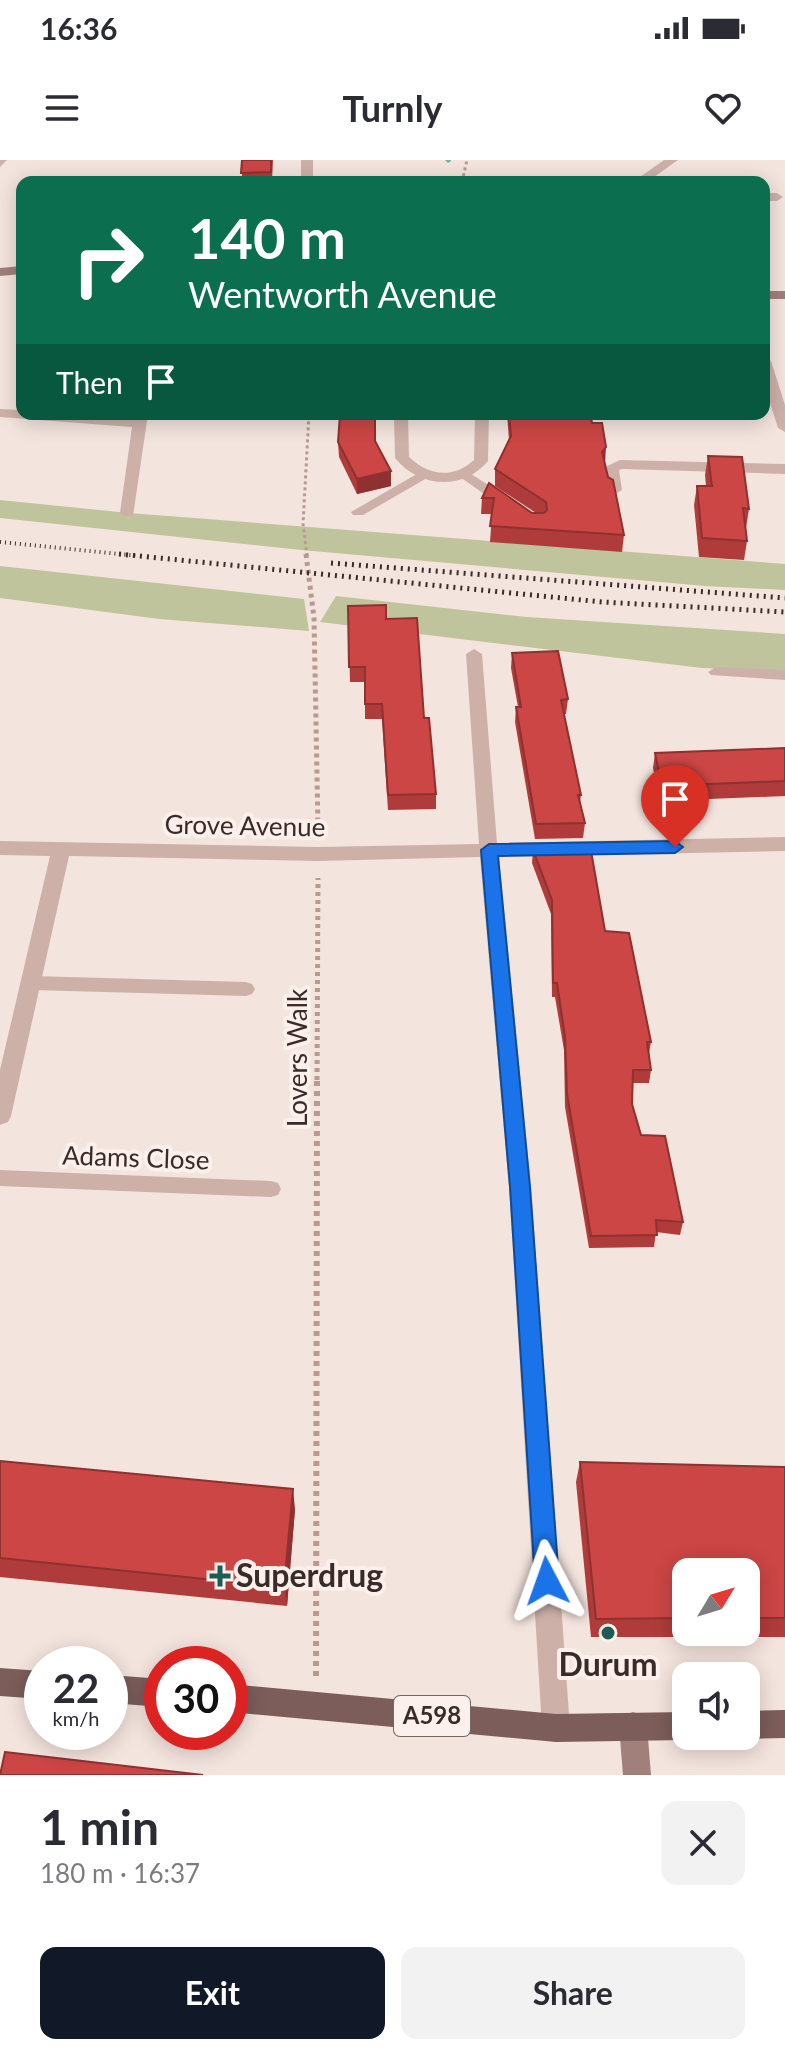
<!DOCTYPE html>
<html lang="en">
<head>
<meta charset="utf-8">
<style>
  body { margin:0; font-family:Lato,sans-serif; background:#f2f2f3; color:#2b2b33; height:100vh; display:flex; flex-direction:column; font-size:30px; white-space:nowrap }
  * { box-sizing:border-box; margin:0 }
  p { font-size:26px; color:#7c7c81 }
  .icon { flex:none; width:44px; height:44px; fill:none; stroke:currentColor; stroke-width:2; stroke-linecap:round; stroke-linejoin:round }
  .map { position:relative; height:1615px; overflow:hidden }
  .panel { display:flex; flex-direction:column; background:#fff; flex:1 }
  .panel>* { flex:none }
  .hud { position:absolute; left:16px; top:16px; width:754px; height:244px; border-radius:16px; box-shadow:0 4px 20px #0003; background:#0b6e4f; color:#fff; overflow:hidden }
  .needle { width:52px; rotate:52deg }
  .controls { position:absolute; left:672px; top:1398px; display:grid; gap:16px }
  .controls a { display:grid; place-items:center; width:88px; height:88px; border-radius:16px; background:#fff; box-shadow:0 4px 20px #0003; font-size:40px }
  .speed { position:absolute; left:24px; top:1486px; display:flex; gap:16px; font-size:40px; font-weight:700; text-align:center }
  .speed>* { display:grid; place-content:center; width:104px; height:104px; border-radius:50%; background:#fff; box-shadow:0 4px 20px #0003; line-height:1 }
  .speed small { font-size:20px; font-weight:400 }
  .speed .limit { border:12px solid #d22; background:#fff; color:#111 }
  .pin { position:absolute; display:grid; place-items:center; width:68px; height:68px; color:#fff; margin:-82px -34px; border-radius:50% 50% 50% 0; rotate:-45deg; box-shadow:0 0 8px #0007 }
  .pin .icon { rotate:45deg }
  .me { position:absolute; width:88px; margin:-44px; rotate:356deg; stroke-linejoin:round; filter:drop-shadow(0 0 6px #0008) }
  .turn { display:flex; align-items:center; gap:28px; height:168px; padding:0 40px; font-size:36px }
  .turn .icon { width:104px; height:104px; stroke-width:2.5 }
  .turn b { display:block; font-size:56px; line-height:68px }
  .then { display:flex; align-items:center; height:76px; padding:0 40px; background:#0003; gap:16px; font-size:30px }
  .round { display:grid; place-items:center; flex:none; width:84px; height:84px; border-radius:16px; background:#f2f2f3 }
  .headline { display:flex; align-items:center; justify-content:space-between; height:136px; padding:0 40px }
  h1 { font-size:48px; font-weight:700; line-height:60px }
  .primary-button { display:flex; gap:16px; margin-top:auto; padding:16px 40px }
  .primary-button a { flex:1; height:92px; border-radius:16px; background:#111827; color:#fff; font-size:32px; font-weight:700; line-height:92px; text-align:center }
  .primary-button a+a { background:#f2f2f3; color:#2b2b33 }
  .status { display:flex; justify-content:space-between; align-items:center; height:56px; padding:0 40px; background:#fff; direction:ltr }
  .status svg { height:22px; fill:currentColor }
  header { display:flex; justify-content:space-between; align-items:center; height:104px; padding:0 40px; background:#fff; font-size:36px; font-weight:700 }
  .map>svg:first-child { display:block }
</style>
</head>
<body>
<div class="status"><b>16:36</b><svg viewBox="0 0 49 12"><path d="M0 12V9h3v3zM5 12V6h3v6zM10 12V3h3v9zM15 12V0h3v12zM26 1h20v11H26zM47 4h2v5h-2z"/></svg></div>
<header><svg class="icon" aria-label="menu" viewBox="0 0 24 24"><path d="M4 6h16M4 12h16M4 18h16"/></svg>Turnly<svg class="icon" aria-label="heart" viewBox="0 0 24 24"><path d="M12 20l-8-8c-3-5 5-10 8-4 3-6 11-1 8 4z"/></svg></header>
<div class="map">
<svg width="785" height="1615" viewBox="0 0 785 1615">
  <rect width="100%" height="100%" fill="#f4e4de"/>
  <g fill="#c0c49d">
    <path d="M0,340L129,353L785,404V430L705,426L301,390L0,358Z"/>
    <path d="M0,406L304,439L309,471L159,459L0,438Z"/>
    <path d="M336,436L527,457L785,474V512L702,508L320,462Z"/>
  </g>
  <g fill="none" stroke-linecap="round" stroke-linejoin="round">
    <path fill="#7bb2a8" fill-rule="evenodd" d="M445,0H451V1L448,3Z"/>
    <g stroke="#b99a93" stroke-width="3" stroke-dasharray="3 3" stroke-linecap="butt">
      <path d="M462,22L467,0"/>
      <path d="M307,396L303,364L309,254"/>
    </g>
    <g stroke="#b99a93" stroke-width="5" stroke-dasharray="4 4" stroke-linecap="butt">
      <path d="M306,394L314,458L318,668"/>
      <path d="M317,920L318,718"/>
    </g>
    <path stroke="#b99a93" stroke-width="6" stroke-dasharray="5 5" stroke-linecap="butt" d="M316,1516L317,918"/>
    <g fill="#cdb1a9" fill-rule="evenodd">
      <path d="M465,310L510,339V345H500L460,317V311Z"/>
      <path d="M422,311L429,315L427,318L363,355H353L351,352Z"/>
      <path d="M716,507L785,510V520L711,515L708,512Z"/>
      <path d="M33,816L246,822L252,824L255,829L252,834L246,836L33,830L27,828L24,823L27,818Z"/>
      <path d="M0,1010L271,1021L278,1023L281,1029L278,1035L271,1037L0,1026Z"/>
    </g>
    <g fill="#cdb1a9" fill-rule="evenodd">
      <path d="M0,0H7L0,7Z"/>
      <rect x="301" y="0" width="12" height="22"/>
      <path d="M664,0H678L647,22H633Z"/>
      <path d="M764,33H777L783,37L777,41H764Z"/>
      <path d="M764,197L771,201L785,245V272L778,268L764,224Z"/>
      <path d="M0,249L22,250V254L133,258L134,254H148L133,356H123L120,353L132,267L0,257Z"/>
      <path d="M394,254H408L409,297C429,316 453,319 474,300L475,254H489L488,301C463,331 419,328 395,298Z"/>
      <path d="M620,300L785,304V314L622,309L619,310L622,330L614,335L609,333L603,308Z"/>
      <path d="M474,489L482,494L497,683L785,677V691L499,697L531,1027L570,1568L566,1578L556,1582L546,1578L542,1568L509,1027L480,697L318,701L69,696L11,956L8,962L0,965V910L50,696L0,695V681L318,687L479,684L466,494Z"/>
    </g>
    <g fill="#a17f7a" fill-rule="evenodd">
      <path d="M22,106V114L0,116V108Z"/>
      <rect x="764" y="131" width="21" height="8"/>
      <path d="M633,1552L643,1556L647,1566L651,1615H623L619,1566L623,1556Z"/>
    </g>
    <g fill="#7c5d5a" fill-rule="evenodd">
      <path d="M0,1508L42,1511V1539L0,1536Z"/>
      <path d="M110,1515L162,1519V1547L110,1543Z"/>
      <path d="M230,1524L556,1554L686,1552V1576H695L686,1580L556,1582L230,1552Z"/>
      <path d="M785,1550V1578L746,1579L739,1576H746V1551Z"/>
    </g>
    <path stroke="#3a2b29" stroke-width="4" stroke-dasharray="1 4" stroke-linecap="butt" d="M0,382L139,396"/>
    <g stroke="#3a2b29" stroke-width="5" stroke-dasharray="2 5" stroke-linecap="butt">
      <path d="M119,394L602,442L785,452"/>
      <path d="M331,403L785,438"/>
    </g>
  </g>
  <g fill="#af3c3b" fill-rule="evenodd">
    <path d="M242,0H273L272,22H242Z"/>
    <path d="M507,254H543V257L592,263L605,304L624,375L622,392L490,382L492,354H481L482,338L489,323L532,353H536L495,326V309L509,280Z"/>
    <path d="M375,281L391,326L357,334L339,297L338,282Z"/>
    <path d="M708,296L749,349L746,368L747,381L744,400L699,397L694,345L697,326H706L705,315Z"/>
    <path d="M348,446L386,459L424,558L436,634V649L388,650L382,559H365V522H350Z"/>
    <path d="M512,493L568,539L566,554H564L581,635L580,642L585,663L583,678L535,679L515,562L516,547H518L511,508Z"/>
    <path d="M785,588V636L660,641L653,608L655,593Z"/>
    <path d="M540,686L605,771L651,882L649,893L651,910L649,923H633L632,944L641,975L683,1062L680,1075L656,1072L654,1087L589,1088L565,947L564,890L555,837H552L551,754L532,703L533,690H539Z"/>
    <path d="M0,1301L295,1349L287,1446L0,1417Z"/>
    <path d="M580,1302L785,1307V1477H591L576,1322ZM686,1412H746V1472H686Z"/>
  </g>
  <g fill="#8e3130">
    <path d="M606,287L605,304L602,292Z"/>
    <path d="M391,311V326L357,334V319Z"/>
    <path d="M293,1329L295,1349L287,1446L284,1427Z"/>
  </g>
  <g fill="#cb4645" stroke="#8e3130" stroke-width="2">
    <path d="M242,0H271V12L241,13Z"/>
    <path d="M340,254H375V281L391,311L357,319L338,282Z"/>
    <path d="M509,254H543V257H591L592,263H602L606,287L602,292L608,317L613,320L624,375L490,366L494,338H482L489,323L532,353H544L547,350L546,342L495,309L511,276Z"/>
    <path d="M708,296L742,297L749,349L743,348L747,381L702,378L697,326H712Z"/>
    <path d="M386,445V459L417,458L424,558H429L436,634L388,635L382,544H365V507H349L348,446Z"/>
    <path d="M558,491L568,539L561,540L581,635H578L585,663L536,664L516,547H521L512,493Z"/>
    <path d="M785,588V621L662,626L655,593Z"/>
    <path d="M590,685L605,771L629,773L651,882H647L651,910H633L632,944L641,975L665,976L683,1062L656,1060L657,1075L591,1076L567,934L565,877L557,823H553L552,740L533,690H541L540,686Z"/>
    <path d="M0,1301L293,1329L284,1427L0,1398Z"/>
    <path d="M580,1302L785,1307V1458H746V1412H686V1458L596,1459Z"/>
    <path d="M5,1592L203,1615H0Z"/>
  </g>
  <path fill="#1a73e8" stroke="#114b97" stroke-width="2" d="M675,681L683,687L675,693L498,696L530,1027L559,1421L555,1430L547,1433L538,1430L535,1421L510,1027L481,690L489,684Z"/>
  <g fill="#1c5d53" stroke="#fbf0eb" stroke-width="3">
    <path d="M216 1404h8v8h8v8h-8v8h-8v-8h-8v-8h8z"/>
    <circle cx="608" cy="1473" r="8"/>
  </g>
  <g text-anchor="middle" stroke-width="8" stroke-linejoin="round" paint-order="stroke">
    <rect fill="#fbf0eb" stroke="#746663" stroke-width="2" x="394" y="1536" width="76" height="40" rx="6"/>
    <g font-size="24" font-weight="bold" fill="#3a2b29">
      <text x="432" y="1564">A598</text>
    </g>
    <g font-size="26" fill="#3a2b29" stroke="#fbf0eb">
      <text transform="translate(245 666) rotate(1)" y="9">Grove Avenue</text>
      <text transform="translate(298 898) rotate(-90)" y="9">Lovers Walk</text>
      <text transform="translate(136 998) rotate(2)" y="9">Adams Close</text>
    </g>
    <g font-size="32" font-weight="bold" fill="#3a2b29" stroke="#fbf0eb" text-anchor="start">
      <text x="236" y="1427">Superdrug</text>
      <text x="608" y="1516" text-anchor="middle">Durum</text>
    </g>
  </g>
</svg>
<div class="controls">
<a><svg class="needle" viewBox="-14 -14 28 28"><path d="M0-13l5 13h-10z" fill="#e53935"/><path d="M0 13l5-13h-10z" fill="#7c7c81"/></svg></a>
<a><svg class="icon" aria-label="sound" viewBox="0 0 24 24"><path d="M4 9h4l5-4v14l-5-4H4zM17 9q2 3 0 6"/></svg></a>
</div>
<div class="speed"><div>22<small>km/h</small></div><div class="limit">30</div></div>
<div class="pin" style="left:675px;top:687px;background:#d93025"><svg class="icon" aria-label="arrive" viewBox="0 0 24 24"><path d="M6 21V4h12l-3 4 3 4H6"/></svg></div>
<svg class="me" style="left:547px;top:1421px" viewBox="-20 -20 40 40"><path d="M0-17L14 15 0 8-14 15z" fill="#1a73e8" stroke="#fff" stroke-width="4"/></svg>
<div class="hud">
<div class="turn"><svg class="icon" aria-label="right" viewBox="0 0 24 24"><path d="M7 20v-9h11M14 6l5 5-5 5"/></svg><div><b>140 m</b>Wentworth Avenue</div></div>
<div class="then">Then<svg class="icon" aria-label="arrive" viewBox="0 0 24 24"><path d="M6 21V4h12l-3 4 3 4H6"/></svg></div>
</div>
</div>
<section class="panel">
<div class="headline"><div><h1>1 min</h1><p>180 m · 16:37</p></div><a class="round"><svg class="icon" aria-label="close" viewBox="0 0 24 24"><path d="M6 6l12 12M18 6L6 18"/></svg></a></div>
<div class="primary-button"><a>Exit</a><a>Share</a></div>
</section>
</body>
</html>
